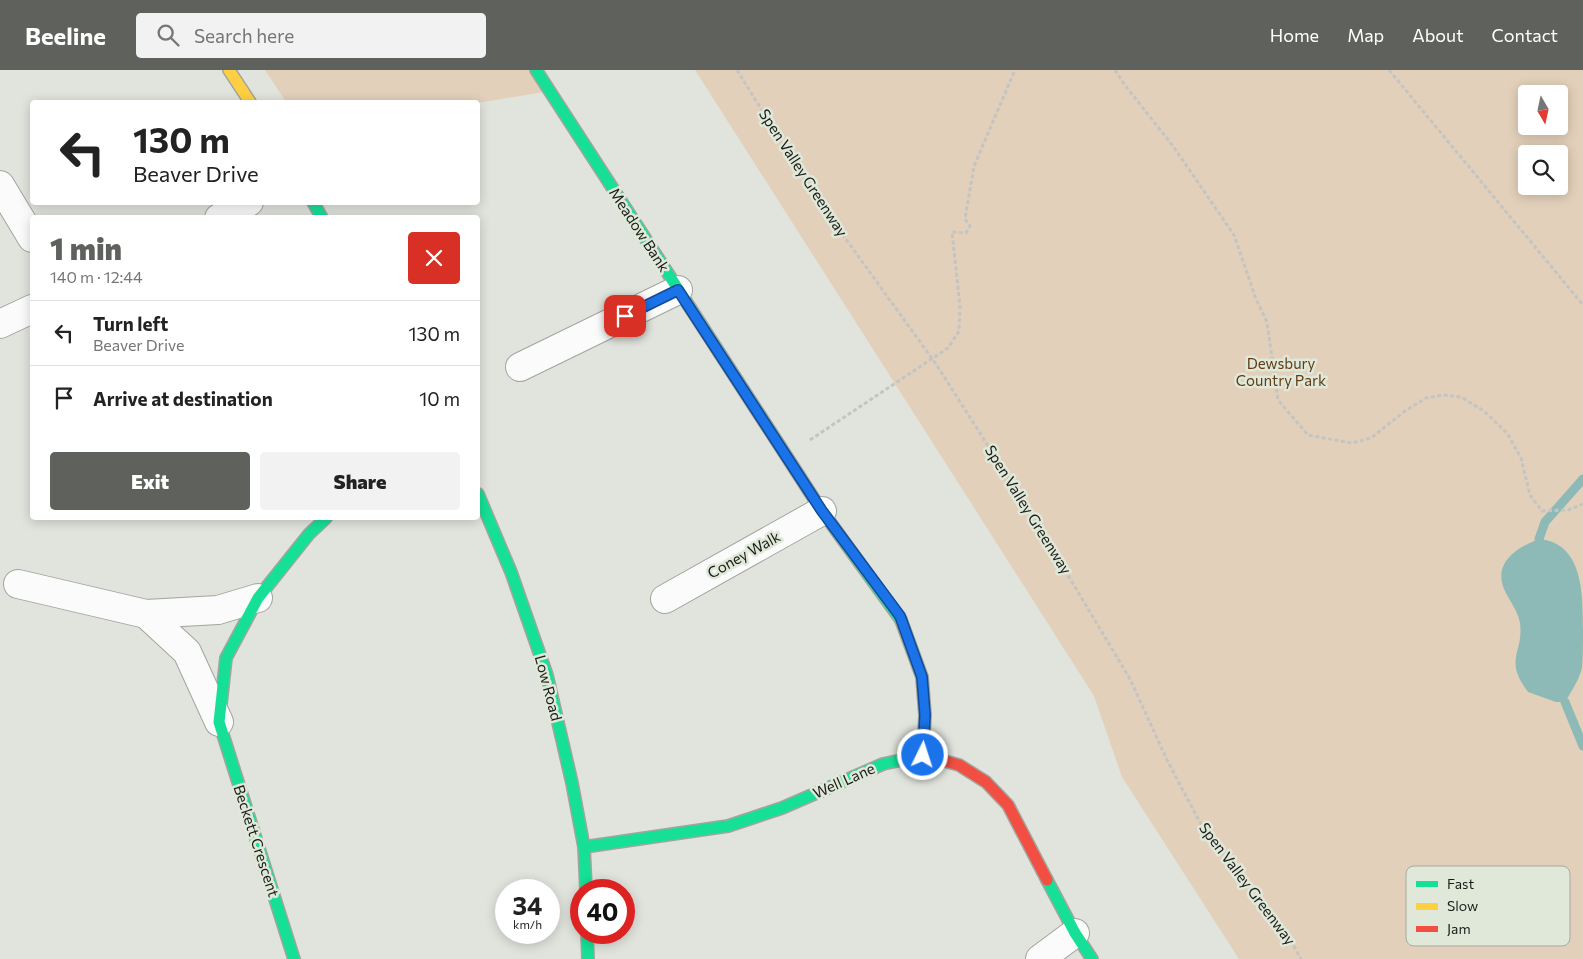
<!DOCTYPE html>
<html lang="en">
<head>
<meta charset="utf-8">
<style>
  body { margin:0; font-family:Commissioner,sans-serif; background:#f2f2f2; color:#222; height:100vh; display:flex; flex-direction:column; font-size:19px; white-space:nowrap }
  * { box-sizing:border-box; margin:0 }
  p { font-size:16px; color:#767676 }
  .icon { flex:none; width:28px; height:28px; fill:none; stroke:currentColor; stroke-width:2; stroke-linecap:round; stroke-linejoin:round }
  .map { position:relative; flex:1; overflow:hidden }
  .panel { position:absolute; left:30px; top:145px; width:450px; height:305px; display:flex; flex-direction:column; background:#fff; border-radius:5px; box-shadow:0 2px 12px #0003 }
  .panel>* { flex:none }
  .hud { position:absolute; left:30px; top:30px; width:450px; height:105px; border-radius:5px; box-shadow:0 2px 12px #0003; background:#fff; color:#222; overflow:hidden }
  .needle { width:32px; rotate:171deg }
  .buttons { position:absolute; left:1518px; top:15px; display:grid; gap:10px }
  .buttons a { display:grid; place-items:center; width:50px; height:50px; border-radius:5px; background:#fff; box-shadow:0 2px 12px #0003; font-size:25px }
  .speed { position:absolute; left:495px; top:809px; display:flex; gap:10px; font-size:25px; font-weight:700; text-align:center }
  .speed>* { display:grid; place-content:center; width:65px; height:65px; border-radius:50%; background:#fff; box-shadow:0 2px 12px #0003; line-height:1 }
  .speed small { font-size:12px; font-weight:400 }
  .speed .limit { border:8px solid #d22; background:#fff; color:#111 }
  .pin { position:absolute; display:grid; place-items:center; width:42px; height:42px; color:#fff; margin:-21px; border-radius:10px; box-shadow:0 2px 8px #0006 }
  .me { position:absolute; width:55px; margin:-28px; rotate:4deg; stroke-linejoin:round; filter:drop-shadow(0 0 4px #0008) }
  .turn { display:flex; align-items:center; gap:18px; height:105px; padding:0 20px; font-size:22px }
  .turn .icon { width:65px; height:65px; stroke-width:2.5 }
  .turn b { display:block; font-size:35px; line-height:42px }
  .round { display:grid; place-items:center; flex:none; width:52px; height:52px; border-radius:5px; background:#f2f2f2 }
  .headline { display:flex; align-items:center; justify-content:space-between; height:85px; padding:0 20px }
  h1 { font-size:30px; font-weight:800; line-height:38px; color:#5f625c }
  .primary-button { display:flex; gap:10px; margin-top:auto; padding:10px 20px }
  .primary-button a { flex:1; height:58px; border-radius:5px; background:#5f625c; color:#fff; font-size:20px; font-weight:800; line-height:58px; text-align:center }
  .primary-button a+a { background:#f2f2f2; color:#222 }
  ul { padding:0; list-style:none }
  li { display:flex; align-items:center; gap:15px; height:65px; padding:0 20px; border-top:1px solid #e0e0e0 }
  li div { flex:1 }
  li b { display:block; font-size:19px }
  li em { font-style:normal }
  header { display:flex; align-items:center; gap:30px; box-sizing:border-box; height:70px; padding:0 25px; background:#5f625c; color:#fff }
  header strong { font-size:24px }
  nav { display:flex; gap:28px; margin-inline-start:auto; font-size:18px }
  .search { width:350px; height:45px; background:#f2f2f2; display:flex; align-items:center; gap:12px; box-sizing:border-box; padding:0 18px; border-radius:5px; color:#767676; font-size:19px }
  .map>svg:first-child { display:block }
</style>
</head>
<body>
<header>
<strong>Beeline</strong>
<div class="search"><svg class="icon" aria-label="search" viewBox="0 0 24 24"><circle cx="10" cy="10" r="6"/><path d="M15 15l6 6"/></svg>Search here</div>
<nav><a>Home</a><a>Map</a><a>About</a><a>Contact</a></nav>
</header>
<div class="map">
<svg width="1583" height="889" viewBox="0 0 1583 889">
  <rect width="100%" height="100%" fill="#e0e4dc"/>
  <g fill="#e2d0ba" fill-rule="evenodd">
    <path d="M265,0H528L543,22L478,33L286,32Z"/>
    <path d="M695,0H1583V889H1239L1122,707L1094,626ZM1526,24H1559V56H1526ZM1526,84H1559V116H1526Z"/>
  </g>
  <path fill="#8dbab6" d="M1539,469C1583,473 1583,523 1583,560C1583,572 1583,587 1582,598C1579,610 1571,622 1565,632H1556L1528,622C1503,589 1524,583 1520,553C1518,541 1509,530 1504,519C1493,492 1518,477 1539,469Z"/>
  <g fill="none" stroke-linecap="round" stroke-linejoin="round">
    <g stroke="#8dbab6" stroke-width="9">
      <path d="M1539,469L1545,452L1583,409"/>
      <path d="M1565,632L1583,676"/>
    </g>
    <g stroke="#a2a59e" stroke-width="30">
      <g id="street">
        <path d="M0,115L32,168"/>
        <path d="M219,148L249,132"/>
        <path d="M0,254L32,239"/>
        <path d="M520,297L678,220"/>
        <path d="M18,514L146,544L218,540L258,528"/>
        <path d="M665,529L822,441"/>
        <path d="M146,544L187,582L219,652"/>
        <path d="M1040,889L1075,863"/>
      </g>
    </g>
    <g stroke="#a2a59e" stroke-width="14">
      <g id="fast">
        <path d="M536,0L822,441L901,550"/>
        <path d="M313,132L322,148"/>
        <path d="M478,424L511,502L547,605L572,713L584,777L586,820"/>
        <path d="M584,777L728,756L782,738L883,694L906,689"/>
        <path d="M1047,810L1075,863L1092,889"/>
        <path d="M587,862L588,889"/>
        <path d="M294,889L219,652L226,588L258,528L309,464L326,448"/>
      </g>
    </g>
    <g stroke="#a2a59e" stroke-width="14">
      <g id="slow">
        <path d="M229,0L250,32"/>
        <path d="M901,550L922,607L925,645L923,685"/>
      </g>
    </g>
    <g stroke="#a2a59e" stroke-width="14">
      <path id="jam" d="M906,689L923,685L959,695L986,712L1008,735L1047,810"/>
    </g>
    <g stroke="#c4c5c2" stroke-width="3" stroke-dasharray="4 2.5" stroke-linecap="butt">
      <path d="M737,0L817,129L936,294L1035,450L1130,609L1167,690L1204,760L1254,819L1289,868L1301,889"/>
      <path d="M1115,0L1124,14L1173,76L1234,165L1256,229L1267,252L1278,330L1308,365L1352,373L1371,368L1405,341L1426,328L1443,325L1461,327L1484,341L1507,363L1521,388L1530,425L1542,441L1568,440L1583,434"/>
      <path d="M1389,0L1583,235"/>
      <path d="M810,370L948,278L959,261L960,237L952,162L966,163L970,156L965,149L974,96L1015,0"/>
    </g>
    <use href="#street" stroke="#fafbfa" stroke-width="28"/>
    <use href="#fast" stroke="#16e098" stroke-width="11"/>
    <use href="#slow" stroke="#ffcf43" stroke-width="11"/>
    <use href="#jam" stroke="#f24e42" stroke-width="11"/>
  </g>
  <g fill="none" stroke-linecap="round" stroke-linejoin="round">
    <g stroke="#114b97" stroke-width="12">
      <path id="route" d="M625,246L678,220L822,441L900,546L922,607L925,645L923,685"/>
    </g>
    <use href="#route" stroke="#1a73e8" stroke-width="9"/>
  </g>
  <g text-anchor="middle" stroke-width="5" stroke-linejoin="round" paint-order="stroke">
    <g font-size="15" fill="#1a1c17" stroke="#e0e8d9">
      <text transform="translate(803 103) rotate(57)" y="5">Spen Valley Greenway</text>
      <text transform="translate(639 160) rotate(57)" y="5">Meadow Bank</text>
      <text transform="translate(1028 440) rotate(58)" y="5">Spen Valley Greenway</text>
      <text transform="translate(744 485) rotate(-29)" y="5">Coney Walk</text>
      <text transform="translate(548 618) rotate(75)" y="5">Low Road</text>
      <text transform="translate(844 711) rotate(-24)" y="5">Well Lane</text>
      <text transform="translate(256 771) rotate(72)" y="5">Beckett Crescent</text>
      <text transform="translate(1247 814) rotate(53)" y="5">Spen Valley Greenway</text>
    </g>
    <g font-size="15" fill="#613c13" stroke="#e0e8d9">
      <text x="1281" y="299">Dewsbury<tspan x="1281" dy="17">Country Park</tspan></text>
    </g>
  </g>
  <rect x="1406" y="796" width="164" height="80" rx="8" fill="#e0e8d9" stroke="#a5ab9f" stroke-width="1"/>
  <rect x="1416" y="811" width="22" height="6" fill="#16e098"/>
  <rect x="1416" y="833" width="22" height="7" fill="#ffcf43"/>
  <rect x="1416" y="856" width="22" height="6" fill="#f24e42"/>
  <g font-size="14" fill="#1a1c17">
    <text x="1447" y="819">Fast</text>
    <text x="1447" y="841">Slow</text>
    <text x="1447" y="864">Jam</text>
  </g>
</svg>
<div class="buttons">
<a><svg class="needle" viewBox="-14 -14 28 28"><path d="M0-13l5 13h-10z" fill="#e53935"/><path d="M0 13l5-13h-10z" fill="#767676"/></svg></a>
<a><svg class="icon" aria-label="search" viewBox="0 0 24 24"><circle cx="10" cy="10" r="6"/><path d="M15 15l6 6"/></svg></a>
</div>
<div class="speed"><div>34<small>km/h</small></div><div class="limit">40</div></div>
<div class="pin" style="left:625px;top:246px;background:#d93025"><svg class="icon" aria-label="arrive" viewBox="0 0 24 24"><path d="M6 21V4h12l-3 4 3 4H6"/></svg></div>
<svg class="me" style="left:923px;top:685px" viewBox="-20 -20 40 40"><circle r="17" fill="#1a73e8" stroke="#fff" stroke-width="3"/><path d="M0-11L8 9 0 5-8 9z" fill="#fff"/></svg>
<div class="hud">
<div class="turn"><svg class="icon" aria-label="left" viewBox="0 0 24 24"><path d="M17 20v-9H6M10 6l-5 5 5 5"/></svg><div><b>130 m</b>Beaver Drive</div></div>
</div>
<section class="panel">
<div class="headline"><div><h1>1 min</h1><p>140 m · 12:44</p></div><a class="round" style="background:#d93025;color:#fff"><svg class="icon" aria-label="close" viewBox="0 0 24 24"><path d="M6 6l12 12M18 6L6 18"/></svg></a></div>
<ul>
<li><svg class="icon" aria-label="left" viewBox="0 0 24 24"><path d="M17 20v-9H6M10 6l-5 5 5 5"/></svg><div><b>Turn left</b><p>Beaver Drive</p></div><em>130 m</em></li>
<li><svg class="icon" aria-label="arrive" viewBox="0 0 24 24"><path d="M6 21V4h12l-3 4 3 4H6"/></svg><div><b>Arrive at destination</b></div><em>10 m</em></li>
</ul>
<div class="primary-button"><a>Exit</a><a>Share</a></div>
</section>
</div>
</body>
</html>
